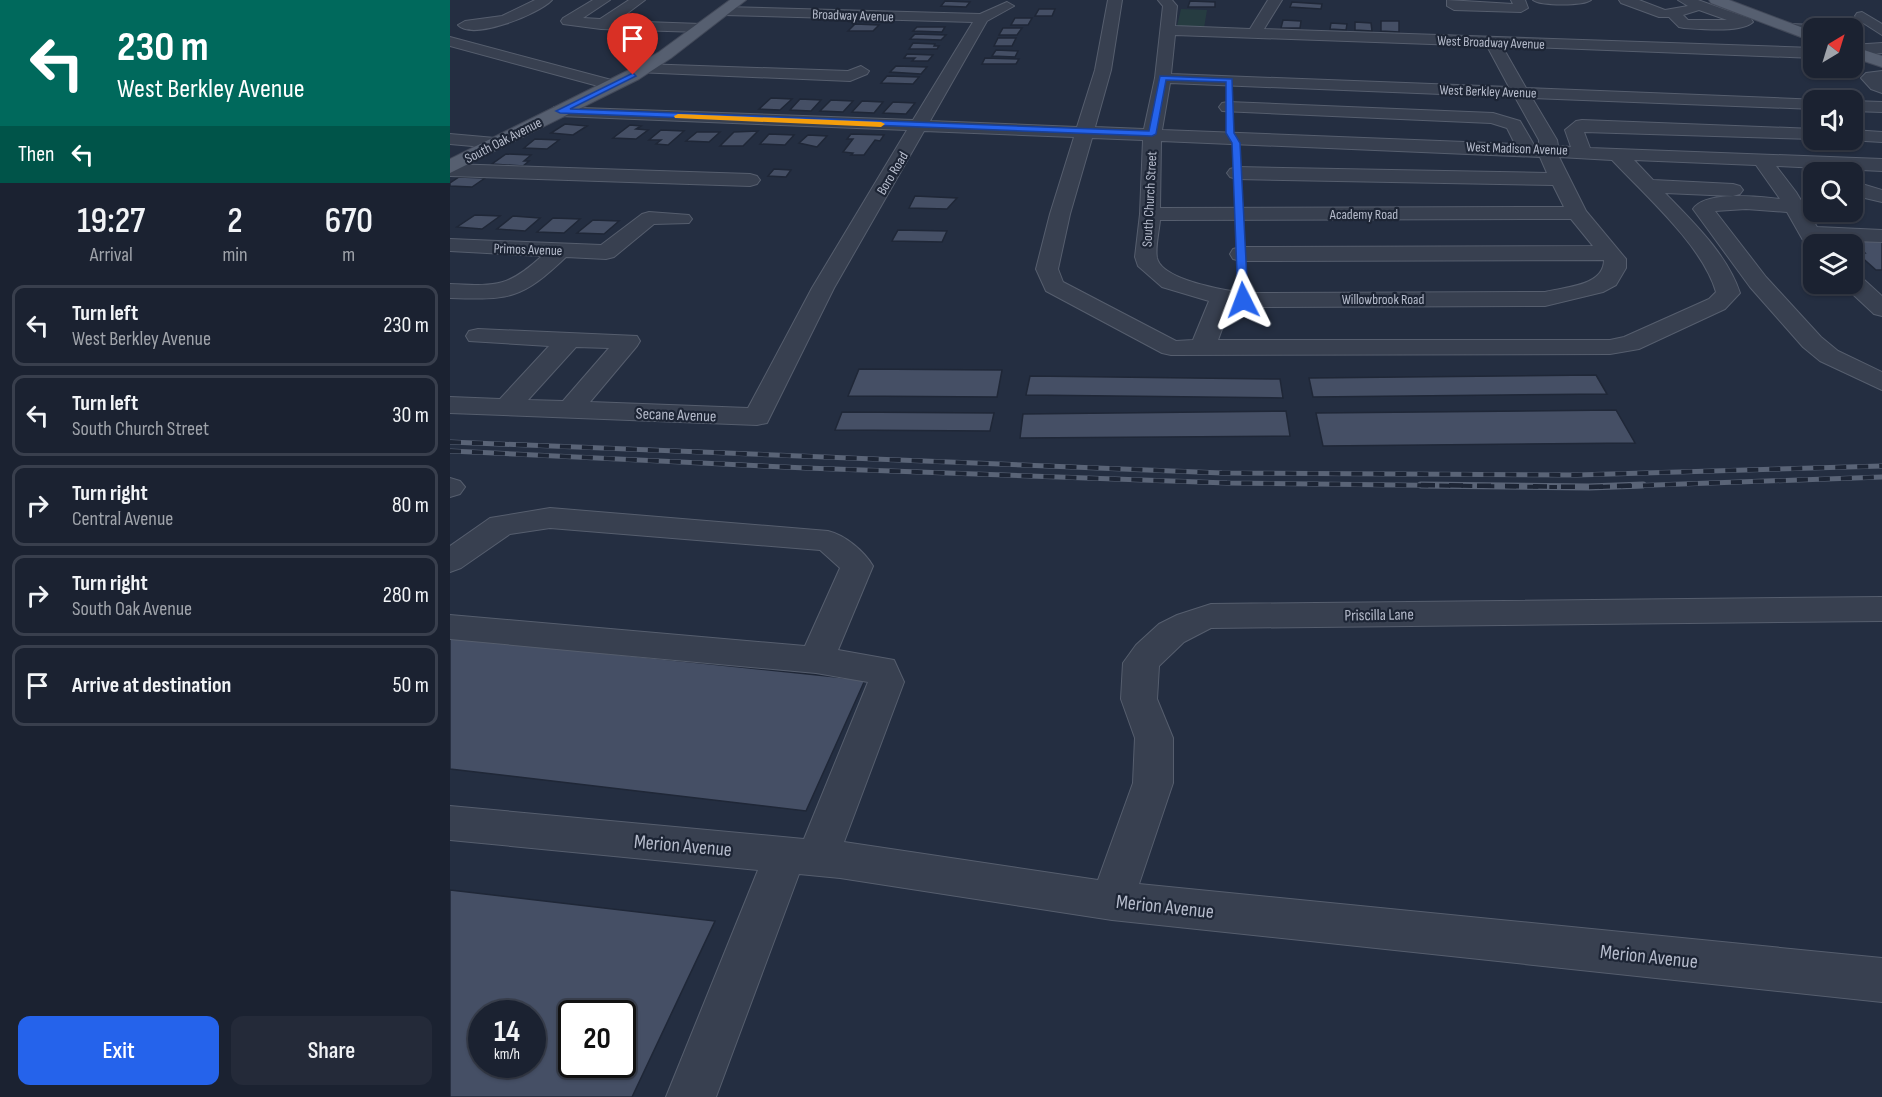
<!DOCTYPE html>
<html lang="en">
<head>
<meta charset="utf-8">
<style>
  body { margin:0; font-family:"Sofia Sans Condensed",sans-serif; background:#242a39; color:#f1f3f6; height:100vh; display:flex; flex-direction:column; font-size:22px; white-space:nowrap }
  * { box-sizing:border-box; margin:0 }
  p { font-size:20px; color:#a0a4ab }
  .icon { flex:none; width:33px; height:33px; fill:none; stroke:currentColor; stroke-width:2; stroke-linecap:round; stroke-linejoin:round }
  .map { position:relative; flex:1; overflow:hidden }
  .sheet { display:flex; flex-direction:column; background:#1b2231; width:450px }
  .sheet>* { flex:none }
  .guide { background:#00695c; color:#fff; overflow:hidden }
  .needle { width:39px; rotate:38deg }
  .controls { position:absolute; left:1353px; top:18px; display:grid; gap:12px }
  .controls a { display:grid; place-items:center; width:60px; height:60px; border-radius:12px; background:#1b2231; box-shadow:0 2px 4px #0004,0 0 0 2px #393f4d; font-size:30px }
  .speed { position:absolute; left:18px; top:1000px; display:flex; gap:12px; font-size:30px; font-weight:700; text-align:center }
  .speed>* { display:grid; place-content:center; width:78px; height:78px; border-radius:50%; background:#1b2231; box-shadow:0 2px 4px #0004,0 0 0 2px #393f4d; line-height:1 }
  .speed small { font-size:15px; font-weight:400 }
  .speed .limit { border:3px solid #111; border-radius:9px; background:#fff; color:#111 }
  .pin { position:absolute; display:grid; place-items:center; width:51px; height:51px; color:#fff; margin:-62px -26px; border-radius:50% 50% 50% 0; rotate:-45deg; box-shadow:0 0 6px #0007 }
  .pin .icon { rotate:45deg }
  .me { position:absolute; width:66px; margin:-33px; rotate:357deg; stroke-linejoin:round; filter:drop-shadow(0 0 4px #0008) }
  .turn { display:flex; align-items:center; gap:21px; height:126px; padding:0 18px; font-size:27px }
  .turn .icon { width:78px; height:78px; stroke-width:2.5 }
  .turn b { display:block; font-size:42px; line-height:51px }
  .then { display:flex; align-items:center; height:57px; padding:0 18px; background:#0003; gap:12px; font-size:22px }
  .eta { display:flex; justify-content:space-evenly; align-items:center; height:102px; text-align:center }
  .eta b { font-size:36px; font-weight:600; line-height:42px }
  .primary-button { display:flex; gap:12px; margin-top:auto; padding:12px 18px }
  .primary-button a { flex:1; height:69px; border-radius:12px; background:#2563eb; color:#fff; font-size:24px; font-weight:600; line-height:69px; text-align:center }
  .primary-button a+a { background:#242a39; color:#f1f3f6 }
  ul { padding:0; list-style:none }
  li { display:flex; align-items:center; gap:18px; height:81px; margin:0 12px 9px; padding:0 6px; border:3px solid #393f4d; border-radius:12px }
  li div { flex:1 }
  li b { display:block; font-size:22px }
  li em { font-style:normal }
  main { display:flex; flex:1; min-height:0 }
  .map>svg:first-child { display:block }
</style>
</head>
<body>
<main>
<section class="sheet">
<div class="guide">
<div class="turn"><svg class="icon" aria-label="left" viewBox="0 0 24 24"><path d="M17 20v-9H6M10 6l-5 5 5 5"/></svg><div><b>230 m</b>West Berkley Avenue</div></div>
<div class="then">Then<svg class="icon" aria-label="left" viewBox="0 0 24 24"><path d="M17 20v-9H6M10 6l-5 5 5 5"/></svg></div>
</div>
<div class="eta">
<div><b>19:27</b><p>Arrival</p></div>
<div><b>2</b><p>min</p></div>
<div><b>670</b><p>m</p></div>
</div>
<ul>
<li><svg class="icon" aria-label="left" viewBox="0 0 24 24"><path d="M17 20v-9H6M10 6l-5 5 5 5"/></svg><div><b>Turn left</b><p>West Berkley Avenue</p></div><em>230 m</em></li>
<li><svg class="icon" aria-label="left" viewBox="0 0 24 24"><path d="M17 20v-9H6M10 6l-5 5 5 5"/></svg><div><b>Turn left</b><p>South Church Street</p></div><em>30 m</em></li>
<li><svg class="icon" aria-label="right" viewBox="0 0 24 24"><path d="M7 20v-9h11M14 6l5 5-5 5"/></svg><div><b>Turn right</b><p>Central Avenue</p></div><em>80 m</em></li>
<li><svg class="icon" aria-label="right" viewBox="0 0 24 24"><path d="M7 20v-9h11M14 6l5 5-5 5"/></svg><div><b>Turn right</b><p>South Oak Avenue</p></div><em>280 m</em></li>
<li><svg class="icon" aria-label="arrive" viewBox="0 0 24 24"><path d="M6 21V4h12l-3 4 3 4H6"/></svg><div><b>Arrive at destination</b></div><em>50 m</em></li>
</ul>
<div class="primary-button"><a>Exit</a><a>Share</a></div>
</section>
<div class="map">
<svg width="1432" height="1097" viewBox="0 0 1432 1097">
  <rect width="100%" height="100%" fill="#242e41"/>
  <path fill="#263c41" d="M731,9L757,10L754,28L727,26Z"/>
  <g fill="#454f65" stroke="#1f2737" stroke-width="1.5" fill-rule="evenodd">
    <path d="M495,1L520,2L516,7L491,6Z"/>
    <path d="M740,1L765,2V7H738Z"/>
    <path d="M842,2L872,4L871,9L840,7Z"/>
    <path d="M589,9H605L602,16H585Z"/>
    <path d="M565,18H582L578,25H561Z"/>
    <path d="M833,20L851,21L850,28H831Z"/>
    <path d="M931,21H949V32L931,31Z"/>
    <path d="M905,22L921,23L922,31L905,30Z"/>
    <path d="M881,23L897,24L896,30L880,29Z"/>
    <path d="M405,24L429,25L423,31H398Z"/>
    <path d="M467,27H495L492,32L463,31Z"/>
    <path d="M553,28H572L567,35H549Z"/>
    <path d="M465,34L496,35L491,40L460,39Z"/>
    <path d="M548,38H566L562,46H544Z"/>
    <path d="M463,43L485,44L484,46H489L487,49H459Z"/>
    <path d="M546,50L568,51L565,57L542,56Z"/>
    <path d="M457,54L483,55L478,61H462L465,58H454Z"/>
    <path d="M535,58L569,59L566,64H532Z"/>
    <path d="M446,66L477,67L471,74L440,72Z"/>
    <path d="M437,76L469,77L463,84L431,83Z"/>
    <path d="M321,98L342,99L330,110L309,109Z"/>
    <path d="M350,99L371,100L361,111L340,110Z"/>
    <path d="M381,100L403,101L393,112L370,111Z"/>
    <path d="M412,101L433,102L424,113L402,112Z"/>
    <path d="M443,102L465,103L456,114L433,113Z"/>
    <path d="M115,124L137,126L123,135L101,133Z"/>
    <path d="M180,125L191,126L186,129L198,130L186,139L163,138Z"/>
    <path d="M211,130L234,131L218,145L206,144L211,140H199Z"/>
    <path d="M308,131L293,146H270L284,132Z"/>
    <path d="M247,132H270L259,142L236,141Z"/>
    <path d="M319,134L344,135L335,145L310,144Z"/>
    <path d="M401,134L434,135L430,141L425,140L414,155H401L403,153L393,152L403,139H397Z"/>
    <path d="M358,135L377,136L367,147L349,143Z"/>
    <path d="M85,139L109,140L97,149L74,148Z"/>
    <path d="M56,154L81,155L74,161H79L73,166L42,164Z"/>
    <path d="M324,169L341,170L336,177L318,176Z"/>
    <path d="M9,177L35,178L22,187L0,186V183Z"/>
    <path d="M465,196L507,198L497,209L459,208Z"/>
    <path d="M25,215L50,216L32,229L7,227Z"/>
    <path d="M63,216L90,218L75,231L47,229Z"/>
    <path d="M103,218L130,219L114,233L87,232Z"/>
    <path d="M143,220L169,221L154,234L127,233Z"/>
    <path d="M448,230L497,231L492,242L442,241Z"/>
    <path d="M1428,240L1432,243V270H1426L1408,254L1415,253L1401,241Z"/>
    <path d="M409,369L552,370L547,397L398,396Z"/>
    <path d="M1146,375L1157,394L863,397L859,378Z"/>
    <path d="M580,376L830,379L833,398L576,395Z"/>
    <path d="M1166,410L1185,443L873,446L866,413Z"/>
    <path d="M836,411L840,436L570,438L573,414Z"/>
    <path d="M392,412L544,413L540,431L385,430Z"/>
    <path d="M0,637L415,680L356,811L0,769Z"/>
    <path d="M0,890L265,921L182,1097H0ZM32,1014H82V1065H32ZM122,1014H172V1065H122Z"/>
  </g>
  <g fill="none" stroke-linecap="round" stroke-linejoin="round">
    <g stroke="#565e6e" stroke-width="2">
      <g id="minor">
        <path d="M85,0H102C89,14 23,41 8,25L15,21L52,16Z"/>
        <path d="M143,0H160L133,18L150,19L179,0H195L167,21L251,24L258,28L251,32L151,29L113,24L111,21L113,18Z"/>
        <path d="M658,0H672L661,70L645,127L694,129L705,78L713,6L708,0H722L727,6L725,26L800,29L818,0H832L814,29L1364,48V58L1052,46L1076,88L1370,100H1364V109L1082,98L1107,140L1108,146L1121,147L1115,130L1126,121L1132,120L1364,129V139L1134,132L1140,148L1432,159V171L1326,166L1346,192L1367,227L1432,230V242L1374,240L1376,244H1364V250L1358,249L1337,212L1296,209L1265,211L1316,277L1371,337L1388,351L1432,372V390L1370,361L1353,347L1300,287L1243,209C1256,190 1309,197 1330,199L1306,165L1184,160L1203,180L1283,184L1290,186L1293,190L1290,194L1283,196L1215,193C1243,222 1277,254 1290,293L1275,309L1189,349L1160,354L721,355L712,353L596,291L586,269L600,214L624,137L474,131L384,288L317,423L307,425L0,413V397L50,399L99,346L19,341L16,336L19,331L28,329L187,336L190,341L187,346L140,402L298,408L362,288L457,130L110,116L104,115L101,111L104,107L463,120L523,22L274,15L267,11L274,7L530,14L557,2L564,6L537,21L480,121L627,127L645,70ZM725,35L1037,46L1059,87L721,74ZM720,83L1065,97L1089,140V145H1084L1070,121L1043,113L778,102L772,103L769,107L772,111L1041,123L1057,128L1065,144L712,130ZM642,138L693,140L690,214L685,257L688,266L712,287L759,301L743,340L726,341L613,282L608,269L620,214ZM711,141L1090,157L1097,173L787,167L780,169L777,173L780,177L787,179L1103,185L1114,207L710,208ZM1109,157L1162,160C1194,194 1253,246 1266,292L1259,299L1174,337L1160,340H768L781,305L793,307L1095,306L1153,292L1166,285L1176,268V259L1136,211ZM1121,219L1143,246L791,247L783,249L780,254L783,259L791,261L1154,260C1154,286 1115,287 1095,292L793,293C774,290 712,280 707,258C705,247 709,232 710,220ZM126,347L159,348L113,401L78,400Z"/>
        <path d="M997,0L1063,4L1061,0H1075L1078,8L1071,12L1004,10L997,6Z"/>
        <path d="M1083,0H1141C1134,6 1090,6 1083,0Z"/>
        <path d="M1169,0H1189L1215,10L1238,6L1228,0H1248L1301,19L1303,22C1292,33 1250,29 1234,28L1229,27L1219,17H1209L1171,3ZM1249,10L1277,20H1238L1233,15Z"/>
        <path d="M1412,12L1432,24V35L1407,19L1405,16L1407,13Z"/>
        <path d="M1341,24L1364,25L1371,28H1364V33L1336,31L1334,28Z"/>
        <path d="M0,37L169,82L171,85L163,90L0,46Z"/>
        <path d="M1432,43V53L1402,55V45Z"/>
        <path d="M192,64L398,71L411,66L419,71L417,74L400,81L186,72L184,69Z"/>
        <path d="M1432,71V93L1421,89L1411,78L1416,73Z"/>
        <path d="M1402,101L1432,102V112L1402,111Z"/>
        <path d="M1402,130L1432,132V142L1398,140H1402Z"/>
        <path d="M0,134L45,138L51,139L54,143L51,147L45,148L0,144Z"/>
        <path d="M0,164L300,174L307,176L310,180L307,184L300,186L0,176Z"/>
        <path d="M1402,181L1432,190V202L1402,195Z"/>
        <path d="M199,212L239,215L242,219L239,223L204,224L164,257L156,259L116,257C72,299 60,300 0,298V284C46,286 57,288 92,256L0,251V239L151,245L192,214Z"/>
        <path d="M1402,274L1410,276L1432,296V316L1424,314L1394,286L1392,284H1402Z"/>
        <path d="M0,478L10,481L15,487L10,494L0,497Z"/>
        <path d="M100,508L378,531C395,535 414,551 423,566L388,650L444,660L454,682L394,842L648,880L683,783L685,738L671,699L673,663L686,645L709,624L727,615L761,604L1432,597V621L761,628L734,642L709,666L707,699L723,738V783L689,884L1432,958V1002L662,920L390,878L349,874L266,1097H216L308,870L0,840V806L354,839L418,682L366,673L0,639V615L355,646L390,568L370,550L100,528L60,534L11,568L0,572V546L40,518Z"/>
      </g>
    </g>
    <g stroke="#424959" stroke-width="2">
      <g id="major">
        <path d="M280,0H296L221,58L189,79L0,173V159L177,71L209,52Z"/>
        <path d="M1259,0H1279L1364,32V42L1261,3Z"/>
        <path d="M1402,46L1432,56V67L1402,57Z"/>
      </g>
    </g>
    <use href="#minor" fill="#384050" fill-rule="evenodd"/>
    <use href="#major" fill="#565f70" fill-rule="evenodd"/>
    <g stroke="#5a6477" stroke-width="5">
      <g id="rail-far1">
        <path d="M0,442L772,473L1127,475L1432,466"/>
        <path d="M0,451L356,468L777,483L1107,487"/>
        <path d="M1149,487L1432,477"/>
      </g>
    </g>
    <g stroke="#5a6477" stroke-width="7">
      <path id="rail" d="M971,485L1139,487L1193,485"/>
    </g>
    <use href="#rail-far1" stroke="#1d2535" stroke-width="4" stroke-dasharray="11" stroke-linecap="butt"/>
    <use href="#rail" stroke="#1d2535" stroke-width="4.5" stroke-dasharray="14" stroke-linecap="butt"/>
  </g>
  <path fill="#2563eb" stroke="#184099" stroke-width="1.5" d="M183,73L186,76L120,109L699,131L710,76L782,79L784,133L790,143L798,300L793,303L788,300L782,143L776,133V82L716,80L706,134L702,136L110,113L106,111Z"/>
  <path fill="#f59e0b" d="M228,114L431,122L435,124L431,127L225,118L224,116Z"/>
  <g text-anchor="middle" stroke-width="4.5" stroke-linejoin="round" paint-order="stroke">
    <g font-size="14" fill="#b5bbcb" stroke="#1d2535">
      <text transform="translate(403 15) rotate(2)" y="5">Broadway Avenue</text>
      <text transform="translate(1041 42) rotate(2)" y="5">West Broadway Avenue</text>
      <text transform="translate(1038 91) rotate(2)" y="5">West Berkley Avenue</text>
      <text transform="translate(53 140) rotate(-27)" y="5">South Oak Avenue</text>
      <text transform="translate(1067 148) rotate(2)" y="5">West Madison Avenue</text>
      <text transform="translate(442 173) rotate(-59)" y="5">Boro Road</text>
      <text transform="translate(699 199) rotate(-87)" y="5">South Church Street</text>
      <text x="914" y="219">Academy Road</text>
      <text transform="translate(78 249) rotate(2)" y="5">Primos Avenue</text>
      <text x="933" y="304">Willowbrook Road</text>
    </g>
    <g font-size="16" fill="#b5bbcb" stroke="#1d2535">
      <text transform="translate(226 414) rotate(2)" y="6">Secane Avenue</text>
      <text transform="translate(929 614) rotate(-1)" y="6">Priscilla Lane</text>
    </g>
    <g font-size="20" fill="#b5bbcb" stroke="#1d2535">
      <text transform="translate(233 845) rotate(5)" y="7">Merion Avenue</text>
      <text transform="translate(715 906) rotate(6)" y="7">Merion Avenue</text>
      <text transform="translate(1199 956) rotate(6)" y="7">Merion Avenue</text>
    </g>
  </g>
</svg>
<div class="controls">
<a><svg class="needle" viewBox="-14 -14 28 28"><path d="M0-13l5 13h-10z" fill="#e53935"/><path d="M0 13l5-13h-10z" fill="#a0a4ab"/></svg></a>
<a><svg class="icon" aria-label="sound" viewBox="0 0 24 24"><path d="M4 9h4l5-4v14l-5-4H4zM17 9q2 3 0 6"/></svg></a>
<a><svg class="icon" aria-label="search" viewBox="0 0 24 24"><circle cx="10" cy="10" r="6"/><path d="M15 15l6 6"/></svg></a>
<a><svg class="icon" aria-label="layers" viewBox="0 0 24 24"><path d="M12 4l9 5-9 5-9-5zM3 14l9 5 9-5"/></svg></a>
</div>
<div class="speed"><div>14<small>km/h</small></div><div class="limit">20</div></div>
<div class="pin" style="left:183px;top:75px;background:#d93025"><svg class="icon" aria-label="arrive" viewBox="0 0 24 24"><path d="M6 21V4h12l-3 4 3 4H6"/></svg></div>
<svg class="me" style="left:793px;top:300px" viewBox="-20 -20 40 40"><path d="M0-17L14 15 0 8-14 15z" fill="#2563eb" stroke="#fff" stroke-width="4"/></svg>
</div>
</main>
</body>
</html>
